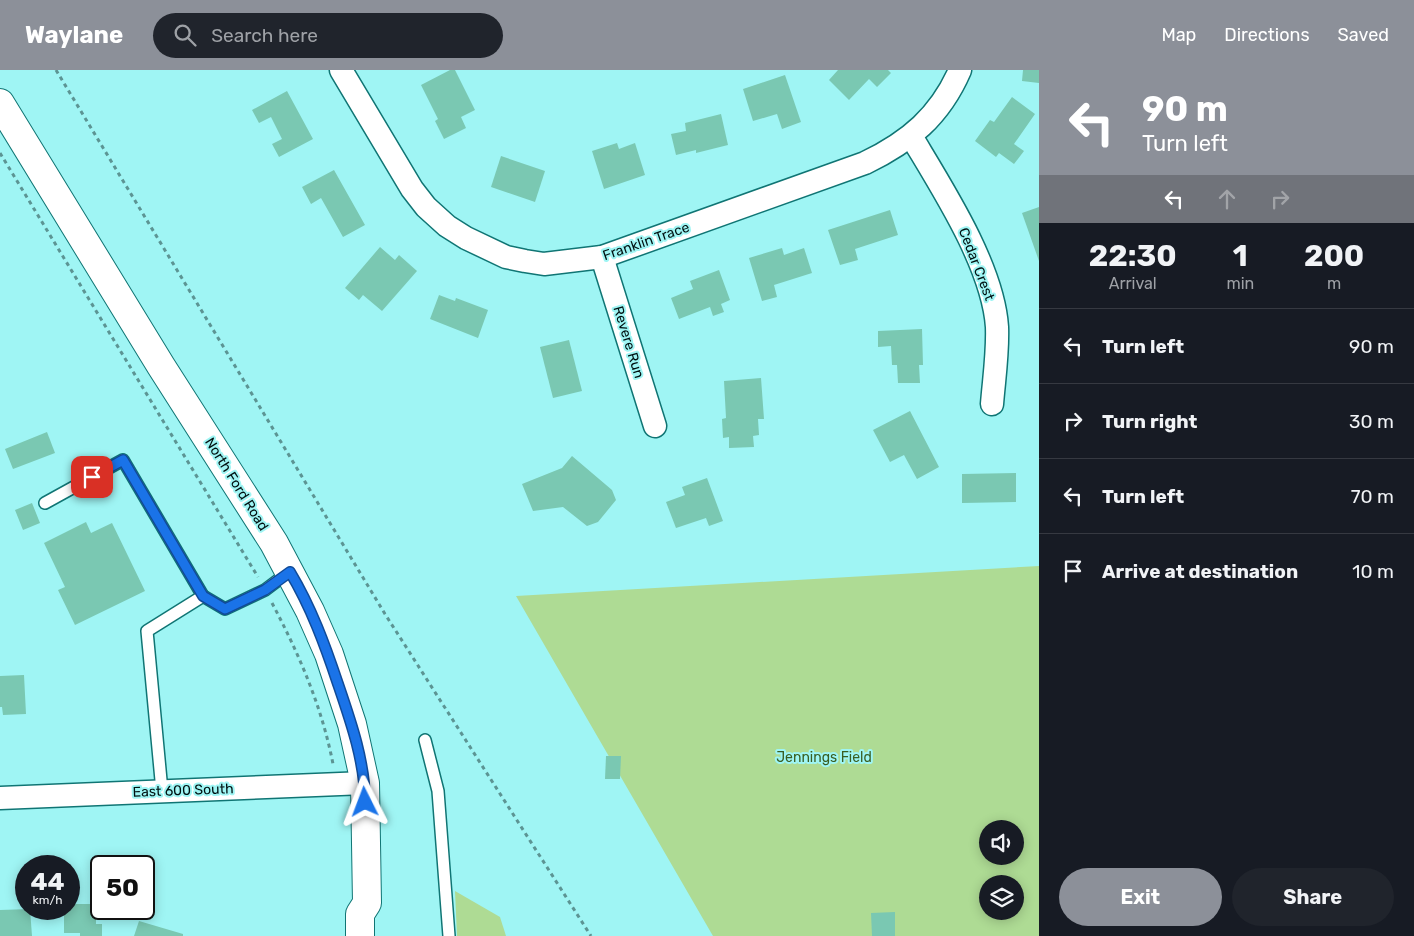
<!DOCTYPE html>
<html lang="en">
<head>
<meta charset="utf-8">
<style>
  body { margin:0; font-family:Rubik,sans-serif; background:#20242c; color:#f1f3f6; height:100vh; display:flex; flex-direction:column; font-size:19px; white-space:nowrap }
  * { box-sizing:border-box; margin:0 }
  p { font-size:16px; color:#9ea1a6 }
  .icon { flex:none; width:28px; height:28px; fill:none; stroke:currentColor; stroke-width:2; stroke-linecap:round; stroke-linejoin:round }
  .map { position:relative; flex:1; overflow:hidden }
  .drawer { display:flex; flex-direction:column; background:#171b24; width:375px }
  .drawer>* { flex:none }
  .banner { background:#8c9099; color:#fff; overflow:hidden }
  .fabs { position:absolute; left:979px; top:750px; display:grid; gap:10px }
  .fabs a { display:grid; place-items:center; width:45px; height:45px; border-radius:50%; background:#171b24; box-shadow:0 2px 12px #0003; font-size:25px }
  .speed { position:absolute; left:15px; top:785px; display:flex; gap:10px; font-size:25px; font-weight:700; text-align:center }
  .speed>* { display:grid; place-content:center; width:65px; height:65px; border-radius:50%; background:#171b24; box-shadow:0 2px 12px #0003; line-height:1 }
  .speed small { font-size:12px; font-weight:400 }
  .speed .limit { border:2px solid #111; border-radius:8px; background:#fff; color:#111 }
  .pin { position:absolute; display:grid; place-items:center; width:42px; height:42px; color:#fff; margin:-21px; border-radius:10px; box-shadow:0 2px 8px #0006 }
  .me { position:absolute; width:55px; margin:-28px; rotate:357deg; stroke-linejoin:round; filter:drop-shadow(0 0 4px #0008) }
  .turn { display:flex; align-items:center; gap:18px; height:105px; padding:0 20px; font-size:22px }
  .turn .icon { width:65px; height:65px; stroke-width:2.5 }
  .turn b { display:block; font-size:35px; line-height:42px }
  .lanes { display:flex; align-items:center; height:48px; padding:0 20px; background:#0003; justify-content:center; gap:25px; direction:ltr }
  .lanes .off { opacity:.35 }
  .eta { display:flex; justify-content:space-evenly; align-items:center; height:85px; text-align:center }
  .eta b { font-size:30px; font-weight:700; line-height:35px }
  .primary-button { display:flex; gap:10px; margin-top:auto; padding:10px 20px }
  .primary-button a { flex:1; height:58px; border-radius:30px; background:#8c9099; color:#fff; font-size:20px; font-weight:700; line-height:58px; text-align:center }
  .primary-button a+a { background:#20242c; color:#f1f3f6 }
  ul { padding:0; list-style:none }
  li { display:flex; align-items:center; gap:15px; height:75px; padding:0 20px; border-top:1px solid #363941 }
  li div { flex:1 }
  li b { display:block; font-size:19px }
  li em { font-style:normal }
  header { display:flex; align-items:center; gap:30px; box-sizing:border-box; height:70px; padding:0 25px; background:#8c9099; color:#fff }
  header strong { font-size:24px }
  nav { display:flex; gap:28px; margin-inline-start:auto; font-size:18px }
  .search { width:350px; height:45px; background:#20242c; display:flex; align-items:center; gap:12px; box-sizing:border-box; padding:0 18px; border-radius:28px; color:#9ea1a6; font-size:19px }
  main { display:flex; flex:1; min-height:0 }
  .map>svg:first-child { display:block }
</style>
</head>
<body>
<header>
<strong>Waylane</strong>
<div class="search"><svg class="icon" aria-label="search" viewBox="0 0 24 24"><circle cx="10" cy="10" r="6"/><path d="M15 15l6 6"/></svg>Search here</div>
<nav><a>Map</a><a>Directions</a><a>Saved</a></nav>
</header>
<main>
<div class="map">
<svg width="1039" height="866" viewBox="0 0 1039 866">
  <rect width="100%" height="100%" fill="#9ff5f4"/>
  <g fill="#aedb94" fill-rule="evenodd">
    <path d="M1039,496V866H713L516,526ZM988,759H1015V786H988ZM988,814H1015V841H988Z"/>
    <path d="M455,821L500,847L506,866H457Z"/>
  </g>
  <g fill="#7ac8b2">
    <path d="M450,0H455L475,40L461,47L466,58L444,69L435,51L438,49L421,15Z"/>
    <path d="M838,0H888L891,3L877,17L869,9L849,30L829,10Z"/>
    <path d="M1023,0H1039V13L1022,11Z"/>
    <path d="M785,5L801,52L782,59L777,44L753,51L743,19Z"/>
    <path d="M287,21L313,69L279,87L272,74L282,69L271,47L259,53L252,40Z"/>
    <path d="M1012,27L1035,44L1014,74L1024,81L1014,94L999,83L996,87L975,71L990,50L994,52Z"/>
    <path d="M721,44L728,75L696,83V80L676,85L671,64L686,61L685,53Z"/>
    <path d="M617,73L619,79L635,73L645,105L604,119L592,81Z"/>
    <path d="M501,86L545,101L535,132L491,117Z"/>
    <path d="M334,100L365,155L343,167L321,128L311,134L302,117Z"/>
    <path d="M1039,137V191L1022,143Z"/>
    <path d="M890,140L898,165L855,179L858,190L840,195L828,160Z"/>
    <path d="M380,177L395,190L399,185L417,201L382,241L363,225L359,230L345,218Z"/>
    <path d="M782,178L784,185L804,178L812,203L774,215L777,227L762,231L749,188Z"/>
    <path d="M719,200L730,230L721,234L724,242L713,246L710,237L679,249L671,228L693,219L690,211Z"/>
    <path d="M439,225L455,231L456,228L488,240L478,268L430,249Z"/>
    <path d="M922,259L923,295H919L920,313H898L897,295H892L891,276L878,277V261Z"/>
    <path d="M569,270L582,321L553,328L540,277Z"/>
    <path d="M761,308L764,349H758L759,365L753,366L754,377L729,378V367L723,368L722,349L726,348L724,311Z"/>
    <path d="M910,341L939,397L917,409L904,385L890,392L873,360Z"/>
    <path d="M47,362L55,383L13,399L5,379Z"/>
    <path d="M572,386L612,420L616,430L598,452L587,456L563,437L533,441L522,414L562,398Z"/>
    <path d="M1016,403V432L962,433V404Z"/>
    <path d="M707,408L723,451L709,456L706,448L676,458L666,432L685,425L682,417Z"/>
    <path d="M32,433L40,453L23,460L15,440Z"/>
    <path d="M86,452L91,463L112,453L145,521L75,555L58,520L65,517L44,473Z"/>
    <path d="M24,605L26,644L3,645L2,637H0V606Z"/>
    <path d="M606,686H621L620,709H605Z"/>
    <path d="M69,834H96V854H102V866H80V863H64V839H69Z"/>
    <path d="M30,839L32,866H0V840Z"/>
    <path d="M895,842V866H872L871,843Z"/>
    <path d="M139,851L183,864V866H134Z"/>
  </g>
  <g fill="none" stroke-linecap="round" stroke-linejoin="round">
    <g stroke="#107574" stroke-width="14">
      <g id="lane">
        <path d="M45,433L123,390L203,526L147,561L162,721"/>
        <path d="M203,526L225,539L265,520L289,502"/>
        <path d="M425,670L438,721L449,866"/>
      </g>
    </g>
    <g stroke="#107574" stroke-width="25">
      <g id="street">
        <path d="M341,0L412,119L426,137L447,156L466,168L506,187L525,191L544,194L602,187L865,93C909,72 940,46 960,0"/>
        <path d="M911,66C942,118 993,196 997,257C998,283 994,309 992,334"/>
        <path d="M602,187L655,356"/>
        <path d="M0,728L365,713"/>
      </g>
    </g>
    <g stroke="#107574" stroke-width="30">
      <path id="secondary" d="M0,33L161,296L274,473L310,541L329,584L352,654L365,713L367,833L360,844V866"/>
    </g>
    <g stroke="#5c9493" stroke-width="3" stroke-dasharray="4 4" stroke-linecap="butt">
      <path d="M56,0L385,544L591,866"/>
      <path d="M0,83L258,507"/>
      <path d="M272,533C299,584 322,637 333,694"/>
    </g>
    <use href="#lane" stroke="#fff" stroke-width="11"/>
    <use href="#street" stroke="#fff" stroke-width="22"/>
    <use href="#secondary" stroke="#fff" stroke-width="28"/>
  </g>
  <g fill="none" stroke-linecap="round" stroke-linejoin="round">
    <g stroke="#114b97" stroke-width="12">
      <path id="route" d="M92,407L123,390L203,526L225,539L265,520L290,502C311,537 325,575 338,614C351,652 365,692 365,732"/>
    </g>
    <use href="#route" stroke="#1a73e8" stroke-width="9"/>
  </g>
  <g text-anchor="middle" stroke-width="4" stroke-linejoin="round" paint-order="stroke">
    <g font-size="14" fill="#001010" stroke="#9ff5f4">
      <text transform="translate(646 171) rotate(-19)" y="5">Franklin Trace</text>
      <text transform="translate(977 194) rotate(69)" y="5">Cedar Crest</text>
      <text transform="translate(629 272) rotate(73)" y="5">Revere Run</text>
      <text transform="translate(237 414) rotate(58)" y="5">North Ford Road</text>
      <text transform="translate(183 720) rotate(-2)" y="5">East 600 South</text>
    </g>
    <g font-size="14" fill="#3a5e21" stroke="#9ff5f4">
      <text x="824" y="692">Jennings Field</text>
    </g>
  </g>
</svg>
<div class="fabs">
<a><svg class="icon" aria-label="sound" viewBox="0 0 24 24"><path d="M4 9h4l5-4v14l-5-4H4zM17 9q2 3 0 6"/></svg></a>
<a><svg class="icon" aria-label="layers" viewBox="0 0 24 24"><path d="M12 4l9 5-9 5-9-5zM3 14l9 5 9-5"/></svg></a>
</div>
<div class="speed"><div>44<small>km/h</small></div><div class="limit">50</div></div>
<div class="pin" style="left:92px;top:407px;background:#d93025"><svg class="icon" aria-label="arrive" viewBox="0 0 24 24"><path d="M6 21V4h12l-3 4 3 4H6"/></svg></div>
<svg class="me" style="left:365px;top:732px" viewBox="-20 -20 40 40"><path d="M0-17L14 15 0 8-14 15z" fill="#1a73e8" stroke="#fff" stroke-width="4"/></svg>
</div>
<section class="drawer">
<div class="banner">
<div class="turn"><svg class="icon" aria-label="left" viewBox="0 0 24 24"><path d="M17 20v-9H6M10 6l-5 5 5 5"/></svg><div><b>90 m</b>Turn left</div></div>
<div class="lanes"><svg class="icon" aria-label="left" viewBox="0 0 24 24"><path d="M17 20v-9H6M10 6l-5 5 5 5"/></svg><svg class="icon off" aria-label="ahead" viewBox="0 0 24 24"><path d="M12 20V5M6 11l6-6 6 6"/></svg><svg class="icon off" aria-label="right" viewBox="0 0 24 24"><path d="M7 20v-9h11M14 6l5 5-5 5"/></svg></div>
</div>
<div class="eta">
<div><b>22:30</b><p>Arrival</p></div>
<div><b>1</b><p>min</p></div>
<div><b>200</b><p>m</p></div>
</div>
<ul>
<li><svg class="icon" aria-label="left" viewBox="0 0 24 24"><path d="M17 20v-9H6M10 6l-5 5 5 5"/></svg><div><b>Turn left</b></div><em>90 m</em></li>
<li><svg class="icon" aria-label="right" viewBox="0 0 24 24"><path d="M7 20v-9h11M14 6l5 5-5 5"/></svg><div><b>Turn right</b></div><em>30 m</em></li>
<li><svg class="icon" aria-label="left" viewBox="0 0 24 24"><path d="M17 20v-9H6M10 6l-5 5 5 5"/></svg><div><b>Turn left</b></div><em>70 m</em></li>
<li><svg class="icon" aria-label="arrive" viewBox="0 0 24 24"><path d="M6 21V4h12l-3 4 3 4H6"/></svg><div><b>Arrive at destination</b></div><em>10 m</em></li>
</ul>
<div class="primary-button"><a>Exit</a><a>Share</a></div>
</section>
</main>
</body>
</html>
